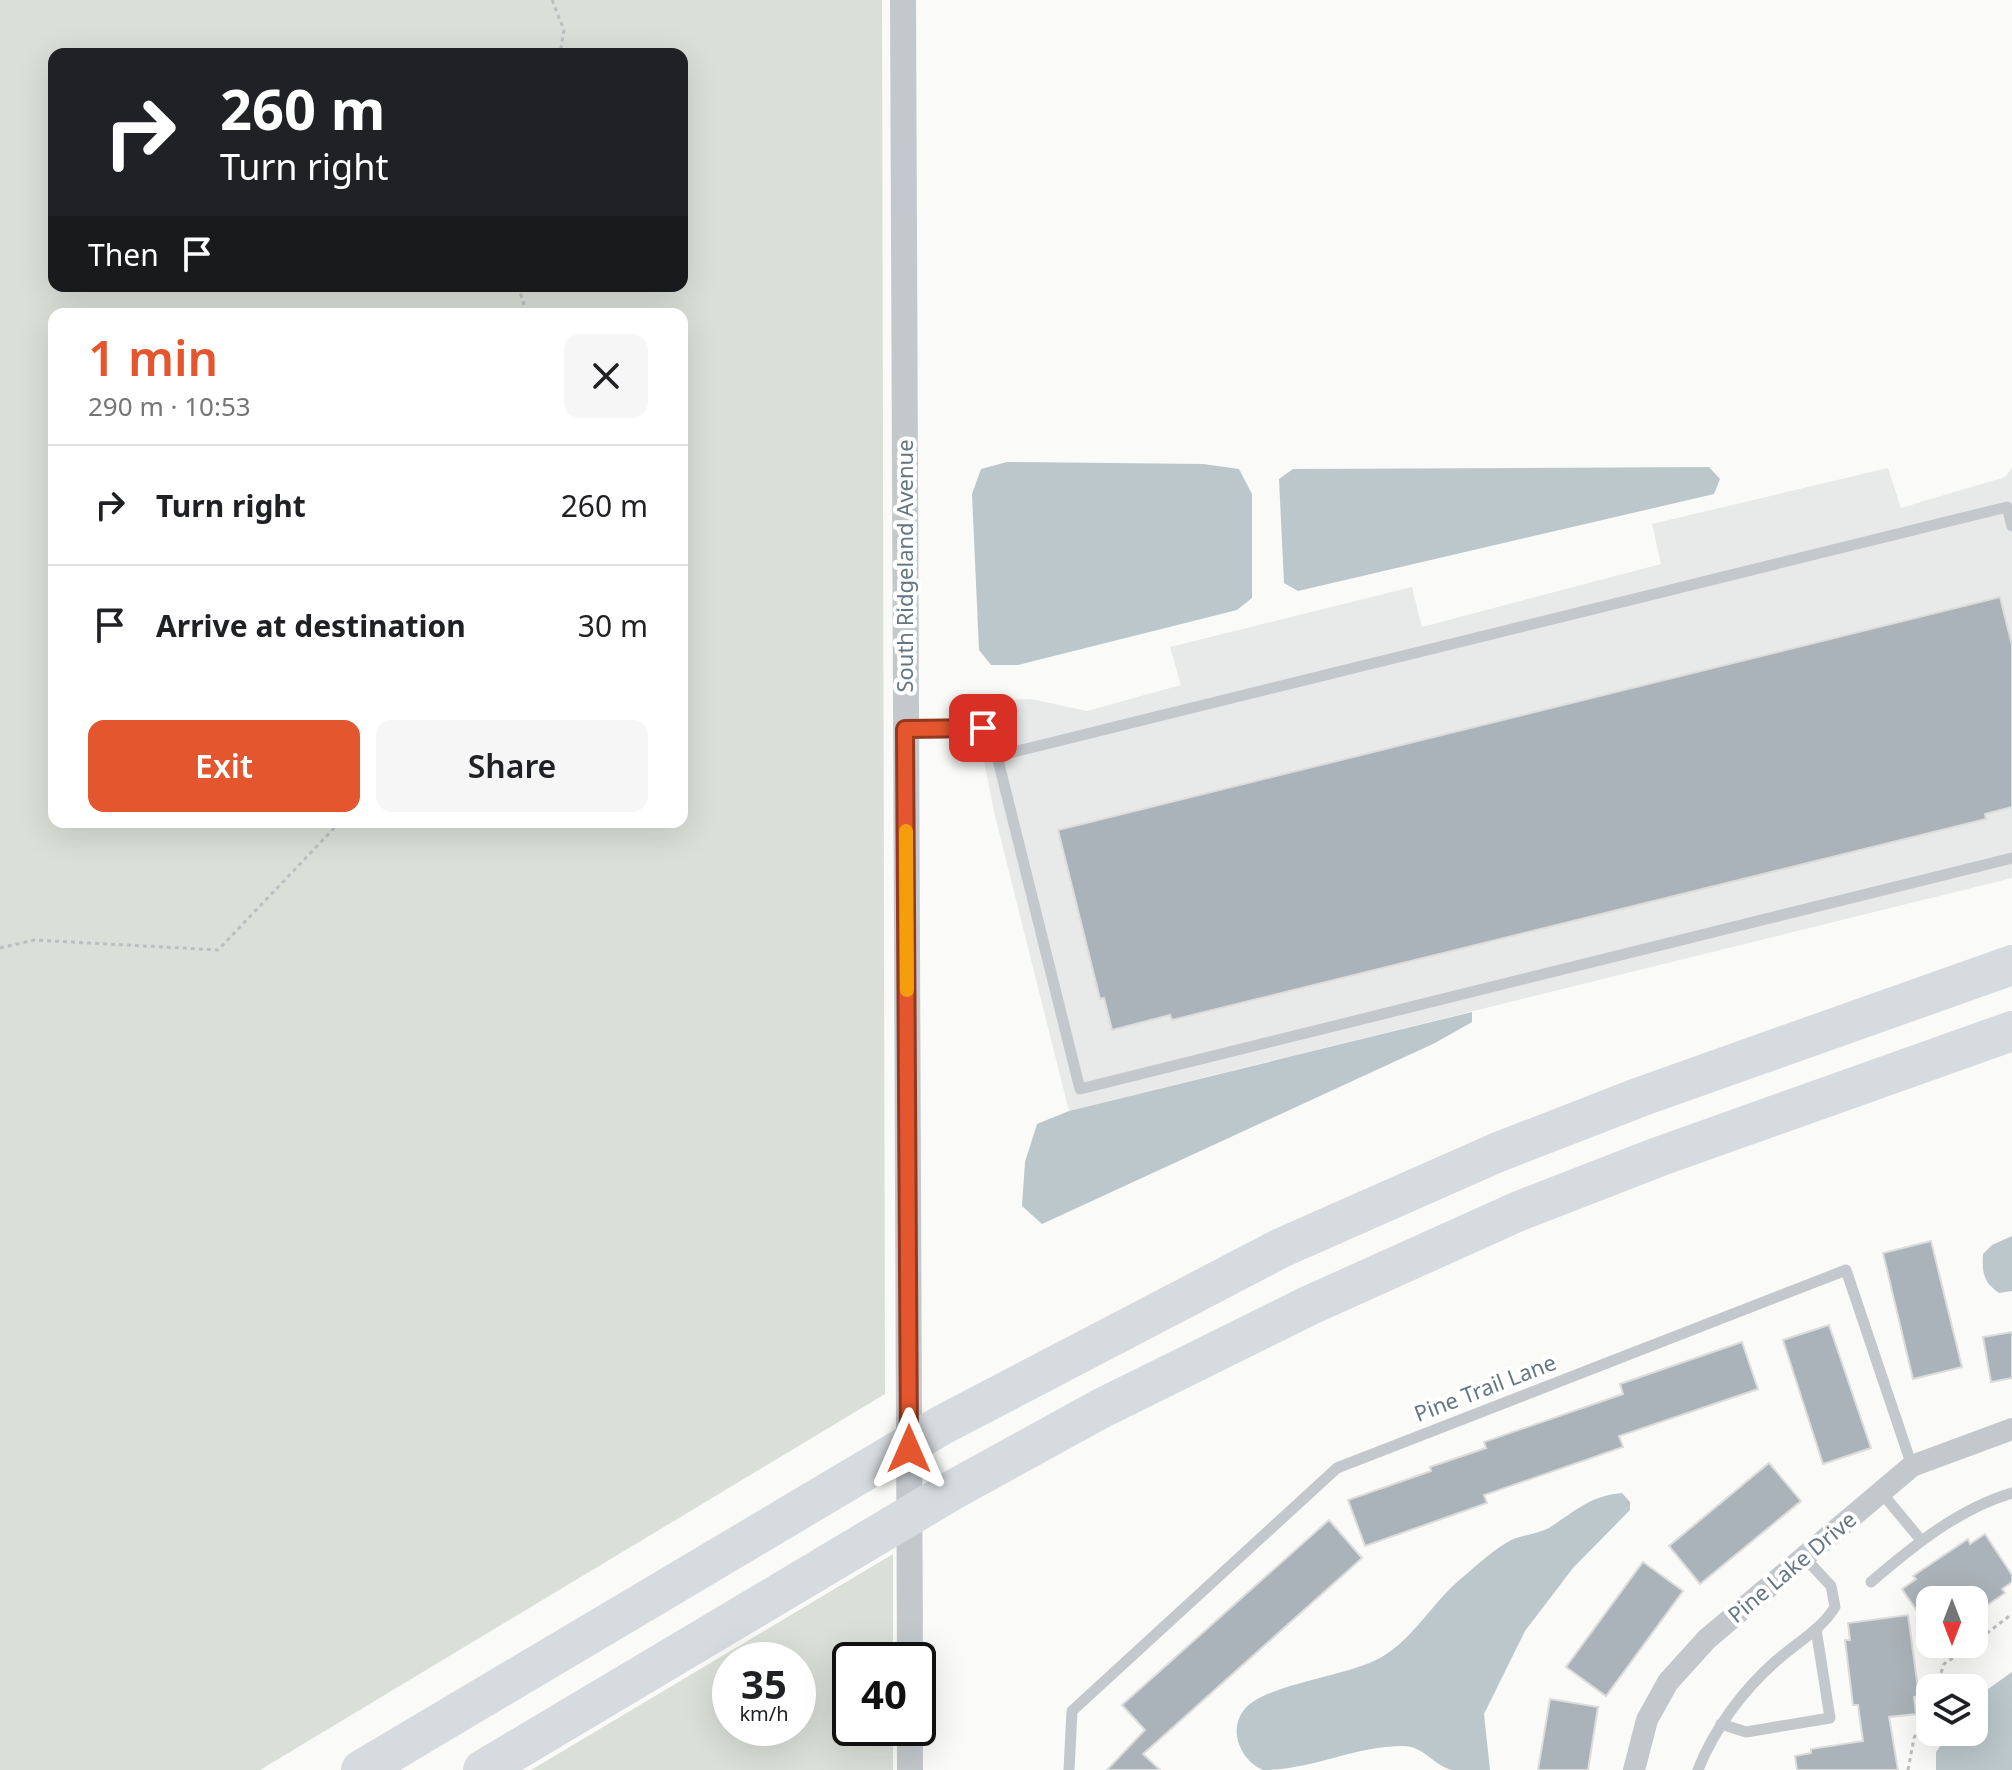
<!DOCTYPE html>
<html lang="en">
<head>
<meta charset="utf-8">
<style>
  body { margin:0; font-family:"Noto Sans",sans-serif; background:#f6f6f6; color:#202124; height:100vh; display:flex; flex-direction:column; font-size:30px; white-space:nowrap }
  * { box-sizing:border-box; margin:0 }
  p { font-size:26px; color:#757577 }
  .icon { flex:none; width:44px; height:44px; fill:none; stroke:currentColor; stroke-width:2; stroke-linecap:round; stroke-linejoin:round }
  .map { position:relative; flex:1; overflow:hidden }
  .details { position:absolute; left:48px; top:308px; width:640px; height:520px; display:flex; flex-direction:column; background:#fff; border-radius:16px; box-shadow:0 8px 32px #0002 }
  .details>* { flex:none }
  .banner { position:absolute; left:48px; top:48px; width:640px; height:244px; border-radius:16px; box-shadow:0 8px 32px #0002; background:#202124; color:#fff; overflow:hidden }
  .needle { width:52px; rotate:180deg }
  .fabs { position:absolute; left:1916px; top:1586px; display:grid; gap:16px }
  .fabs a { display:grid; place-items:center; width:72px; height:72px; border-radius:16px; background:#fff; box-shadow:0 8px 32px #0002; font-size:40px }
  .speed { position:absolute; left:712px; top:1642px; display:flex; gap:16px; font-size:40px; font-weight:700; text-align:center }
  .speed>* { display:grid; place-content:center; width:104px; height:104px; border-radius:50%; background:#fff; box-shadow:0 8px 32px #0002; line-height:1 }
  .speed small { font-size:20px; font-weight:400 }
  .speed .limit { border:4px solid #111; border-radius:12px; background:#fff; color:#111 }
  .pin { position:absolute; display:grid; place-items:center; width:68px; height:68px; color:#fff; margin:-34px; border-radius:16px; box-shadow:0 4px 12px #0006 }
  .me { position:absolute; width:88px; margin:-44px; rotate:0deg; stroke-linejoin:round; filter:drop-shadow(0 0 6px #0008) }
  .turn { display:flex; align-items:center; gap:28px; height:168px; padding:0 40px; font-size:36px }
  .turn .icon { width:104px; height:104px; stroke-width:2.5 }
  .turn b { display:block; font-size:56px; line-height:68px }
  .then { display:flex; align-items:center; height:76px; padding:0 40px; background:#0003; gap:16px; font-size:30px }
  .round { display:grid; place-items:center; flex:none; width:84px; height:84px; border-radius:16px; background:#f6f6f6 }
  .summary { display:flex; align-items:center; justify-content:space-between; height:136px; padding:0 40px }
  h1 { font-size:48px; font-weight:600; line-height:60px; color:#e4572e }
  .cta { display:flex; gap:16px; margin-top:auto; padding:16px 40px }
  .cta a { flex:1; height:92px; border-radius:16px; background:#e4572e; color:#fff; font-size:32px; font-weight:600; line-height:92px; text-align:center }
  .cta a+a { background:#f6f6f6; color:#202124 }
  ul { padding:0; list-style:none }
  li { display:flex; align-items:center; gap:24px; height:120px; padding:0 40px; border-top:2px solid #e0e0e0 }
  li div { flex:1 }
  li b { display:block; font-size:30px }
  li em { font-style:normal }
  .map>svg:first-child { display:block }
</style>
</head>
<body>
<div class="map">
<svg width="2012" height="1770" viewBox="0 0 2012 1770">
  <rect width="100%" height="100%" fill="#fafaf8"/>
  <path fill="#e8e9e9" d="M1888,468L1901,508L2005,477L2012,468V878L1069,1111L995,816L982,751V701L1031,699L1087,711L1181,685L1170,647L1412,587L1422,627L1661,564L1652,524Z"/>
  <g fill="#dadfd7" fill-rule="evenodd">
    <path d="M0,0H882L885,1394L260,1770H0ZM54,54H682V286H54ZM54,314H682V822H54Z"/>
    <path d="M893,1554V1660H850V1728H893V1770H531ZM730,1660H798V1728H730Z"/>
  </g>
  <g fill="#bbc7cb">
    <path d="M1007,462L1203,464L1239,469L1252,494V598L1237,610L1018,665H991L979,650L972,494L981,469Z"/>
    <path d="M1709,467L1720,479L1714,494L1298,591L1284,583L1279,479L1293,469Z"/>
    <path d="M1472,1012V1022L1435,1043L1042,1224L1022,1206L1025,1162L1037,1124L1069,1111Z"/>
    <path d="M2012,1236V1291L1999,1293C1983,1282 1982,1272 1983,1254L1992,1245Z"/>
    <path d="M1622,1493L1630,1502V1510L1573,1568L1525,1631L1484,1714L1490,1770C1478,1770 1464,1770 1452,1770C1434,1766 1424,1746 1403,1746C1354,1746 1312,1770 1263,1770C1240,1760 1228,1730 1244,1710C1264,1684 1346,1677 1380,1658C1414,1639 1433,1601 1463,1577C1476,1566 1491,1552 1506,1543C1520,1534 1539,1535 1552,1526C1577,1510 1590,1496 1622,1493Z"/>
    <path d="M2012,1672V1770H1936V1752L1950,1732H1974V1699Z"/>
  </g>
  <g fill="#aab3b9" stroke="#dcdcda" stroke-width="2">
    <path d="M2000,597L2012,645V807L1985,814L1986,819L1172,1020L1170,1015L1112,1030L1104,998L1100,999L1058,830Z"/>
    <path d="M1931,1241L1962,1367L1913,1379L1883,1253Z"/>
    <path d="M1829,1325L1871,1448L1823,1464L1783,1340Z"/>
    <path d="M2012,1332V1378L1991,1382L1983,1337Z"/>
    <path d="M1742,1342L1758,1389L1619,1436L1623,1447L1484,1495L1487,1503L1365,1546L1348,1500L1431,1471L1430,1467L1486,1448L1484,1442L1623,1394L1620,1384Z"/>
    <path d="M1769,1463L1801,1501L1700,1584L1669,1546Z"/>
    <path d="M1329,1520L1362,1558L1143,1754L1160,1770H1107L1145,1730L1122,1705Z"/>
    <path d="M1985,1534L2012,1575V1582L2002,1589L2005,1593L1974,1614V1600H1930V1630L1902,1589L1916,1579L1913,1576L1968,1539L1970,1544Z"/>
    <path d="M1643,1562L1683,1591L1606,1696L1566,1667Z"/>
    <path d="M1908,1615L1919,1696L1914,1697L1916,1714L1889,1717L1898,1770H1797L1795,1756L1811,1753V1749L1863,1741L1858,1705H1853L1845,1640H1850L1848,1623Z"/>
    <path d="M1550,1699L1598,1707L1588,1770H1538Z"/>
  </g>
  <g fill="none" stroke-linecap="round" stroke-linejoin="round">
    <g stroke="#bbbfc2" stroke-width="3" stroke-dasharray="4 4" stroke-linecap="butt">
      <path d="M552,0L564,30L560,54"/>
      <path d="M518,286L527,314"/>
      <path d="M0,948L34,940L218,950L340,822"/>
      <path d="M1974,1643L2012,1614"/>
      <path d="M1936,1688L1944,1664L1973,1644"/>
      <path d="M1908,1770L1914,1738L1930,1705"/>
    </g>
    <g stroke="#c3c8cc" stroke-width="11">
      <path d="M906,729L983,728L997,756L1080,1089L2012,858"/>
      <path d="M997,756L2007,507L2012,526"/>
      <path d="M1881,1492L1920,1539"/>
      <path d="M1871,1582C1913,1546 1958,1509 2012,1493"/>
      <path d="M1721,1724L1746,1732L1830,1718L1816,1629"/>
      <path d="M1069,1770L1072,1711L1337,1468L1846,1270L1912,1466"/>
      <path d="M1698,1770C1714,1729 1743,1690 1776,1661C1796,1643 1821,1630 1835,1607L1831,1586L1804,1557"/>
    </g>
    <path stroke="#c3c8cc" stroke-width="22" d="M1634,1770L1647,1720L1668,1682L1707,1639L1912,1466L2012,1429"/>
    <g stroke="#c3c8cc" stroke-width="26">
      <path d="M903,0L910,1660"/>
      <path d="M910,1770V1728"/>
    </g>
    <g stroke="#d6dbdf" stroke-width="40">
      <path d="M361,1770L942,1425L1281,1248L1496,1153L1640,1097L2012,965"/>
      <path d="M483,1770L951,1491L1100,1409L1308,1306L1519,1211L1658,1157L2012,1031"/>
    </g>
  </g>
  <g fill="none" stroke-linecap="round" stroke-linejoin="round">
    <g stroke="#94391e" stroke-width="20">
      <path id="route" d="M909,1449L905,729L983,728"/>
    </g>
    <use href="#route" stroke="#e4572e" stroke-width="14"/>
    <path stroke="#f59e0b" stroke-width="14" d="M906,831L907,990"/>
  </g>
  <g text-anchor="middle" stroke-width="8" stroke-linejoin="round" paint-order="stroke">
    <g font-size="22" fill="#657683" stroke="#fff">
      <text transform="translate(905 566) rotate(-90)" y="8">South Ridgeland Avenue</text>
      <text transform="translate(1485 1388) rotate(-21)" y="8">Pine Trail Lane</text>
      <text transform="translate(1792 1567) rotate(-40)" y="8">Pine Lake Drive</text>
    </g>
  </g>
</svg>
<div class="fabs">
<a><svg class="needle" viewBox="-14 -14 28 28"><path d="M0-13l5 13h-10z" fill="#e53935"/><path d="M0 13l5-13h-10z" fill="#757577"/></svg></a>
<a><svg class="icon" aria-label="layers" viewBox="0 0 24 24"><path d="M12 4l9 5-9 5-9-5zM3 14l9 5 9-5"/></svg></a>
</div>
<div class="speed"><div>35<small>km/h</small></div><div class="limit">40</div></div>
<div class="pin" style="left:983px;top:728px;background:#d93025"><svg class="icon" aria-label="arrive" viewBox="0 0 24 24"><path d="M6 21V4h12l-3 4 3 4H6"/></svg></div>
<svg class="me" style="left:909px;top:1449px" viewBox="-20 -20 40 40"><path d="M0-17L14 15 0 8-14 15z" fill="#e4572e" stroke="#fff" stroke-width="4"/></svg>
<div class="banner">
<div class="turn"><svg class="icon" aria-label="right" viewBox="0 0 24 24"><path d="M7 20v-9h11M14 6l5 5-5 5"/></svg><div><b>260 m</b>Turn right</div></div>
<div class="then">Then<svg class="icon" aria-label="arrive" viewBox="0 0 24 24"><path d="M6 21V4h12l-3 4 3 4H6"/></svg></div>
</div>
<section class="details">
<div class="summary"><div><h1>1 min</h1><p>290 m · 10:53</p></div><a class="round"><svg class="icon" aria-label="close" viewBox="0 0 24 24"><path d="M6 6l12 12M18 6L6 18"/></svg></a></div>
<ul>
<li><svg class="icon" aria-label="right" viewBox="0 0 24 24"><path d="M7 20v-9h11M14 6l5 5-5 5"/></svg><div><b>Turn right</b></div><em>260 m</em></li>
<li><svg class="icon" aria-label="arrive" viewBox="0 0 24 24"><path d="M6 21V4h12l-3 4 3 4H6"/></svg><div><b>Arrive at destination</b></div><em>30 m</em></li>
</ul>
<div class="cta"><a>Exit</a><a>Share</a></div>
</section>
</div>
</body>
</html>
